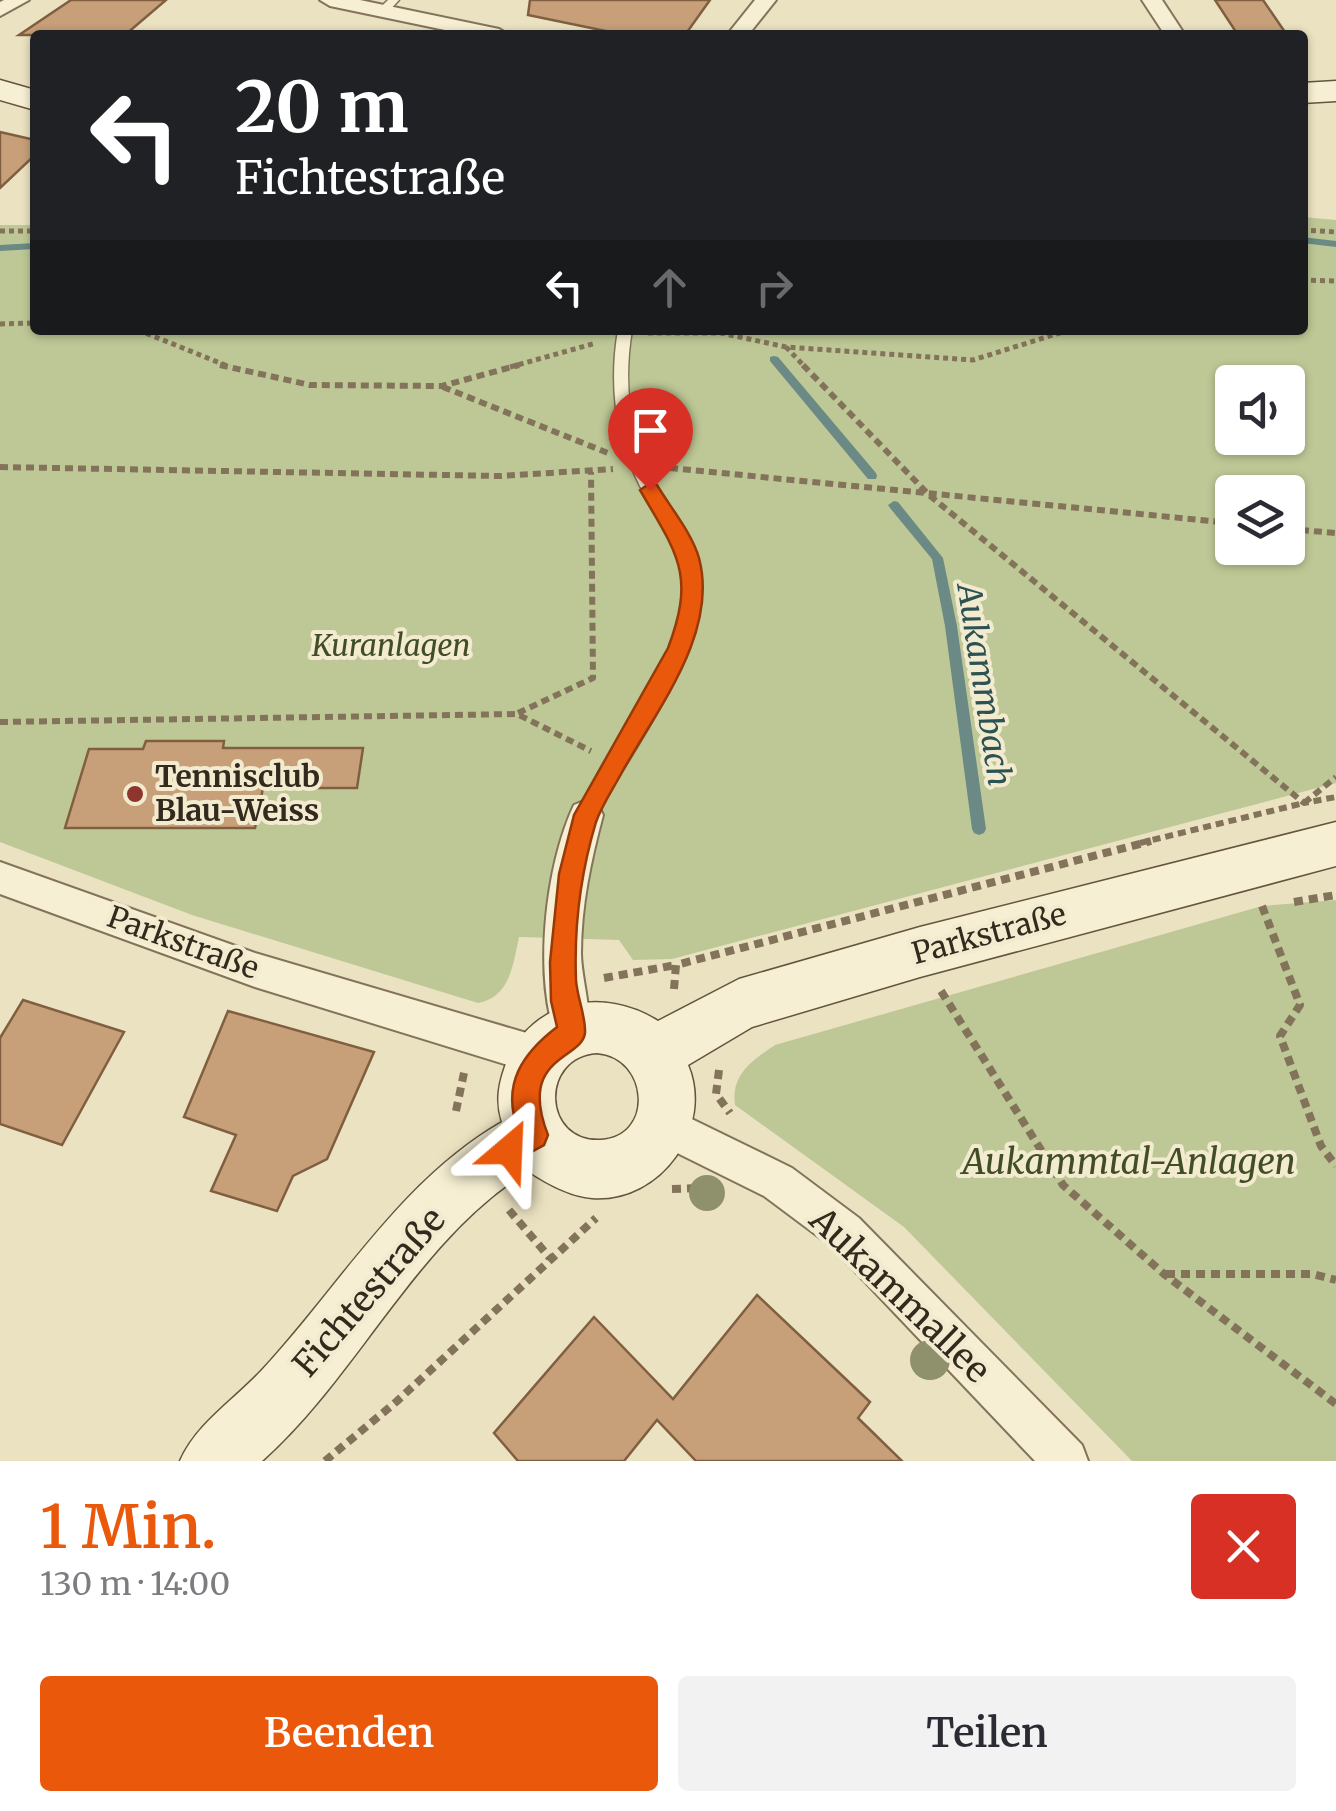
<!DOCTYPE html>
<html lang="de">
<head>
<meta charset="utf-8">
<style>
  body { margin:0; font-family:Merriweather,serif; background:#f2f2f3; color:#2b2b33; height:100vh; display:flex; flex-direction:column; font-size:38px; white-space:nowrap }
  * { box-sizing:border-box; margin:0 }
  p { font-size:32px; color:#7c7c81 }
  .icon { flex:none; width:55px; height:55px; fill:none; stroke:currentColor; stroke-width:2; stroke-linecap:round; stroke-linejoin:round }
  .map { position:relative; height:1461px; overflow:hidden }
  .side { display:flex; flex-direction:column; background:#fff; flex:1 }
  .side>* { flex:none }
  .banner { position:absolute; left:30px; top:30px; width:1278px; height:305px; border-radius:10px; box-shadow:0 2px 8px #0004; background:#202124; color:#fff; overflow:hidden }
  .buttons { position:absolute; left:1215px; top:365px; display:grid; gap:20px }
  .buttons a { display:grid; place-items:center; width:90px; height:90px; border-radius:10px; background:#fff; box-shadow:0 2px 8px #0004; font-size:50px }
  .pin { position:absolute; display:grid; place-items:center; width:85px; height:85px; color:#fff; margin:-102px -42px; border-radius:50% 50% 50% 0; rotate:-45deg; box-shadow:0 0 10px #0007 }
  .pin .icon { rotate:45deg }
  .me { position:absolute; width:110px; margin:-55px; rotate:26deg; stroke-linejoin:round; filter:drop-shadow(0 0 8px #0008) }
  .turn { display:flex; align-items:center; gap:35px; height:210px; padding:0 40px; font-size:45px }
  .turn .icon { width:130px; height:130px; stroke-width:2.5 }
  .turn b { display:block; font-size:70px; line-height:85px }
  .lanes { display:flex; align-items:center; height:95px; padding:0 40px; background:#0003; justify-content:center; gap:50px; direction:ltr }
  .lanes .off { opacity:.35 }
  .round { display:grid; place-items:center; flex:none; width:105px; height:105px; border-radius:10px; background:#f2f2f3 }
  .summary { display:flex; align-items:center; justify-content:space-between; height:170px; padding:0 40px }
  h1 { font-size:60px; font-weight:600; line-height:75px; color:#ea580c }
  .button { display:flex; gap:20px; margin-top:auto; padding:20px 40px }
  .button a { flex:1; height:115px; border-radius:10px; background:#ea580c; color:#fff; font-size:40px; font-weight:600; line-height:115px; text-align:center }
  .button a+a { background:#f2f2f3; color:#2b2b33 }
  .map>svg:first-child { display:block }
</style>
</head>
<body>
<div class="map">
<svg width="1336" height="1461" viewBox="0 0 1336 1461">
  <rect width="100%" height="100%" fill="#ebe2c1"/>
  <g fill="#bec896" fill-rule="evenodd">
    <path d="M1303,217L1336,220V783L672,959L633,960L619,940L519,937C513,965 510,997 478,1003L192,915L0,842V225H35V330H1302ZM1232,382H1288V438H1232ZM1232,492H1288V548H1232Z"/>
    <path d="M1336,900V1461H1132L904,1227L735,1105C731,1075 751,1061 775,1045L1262,906Z"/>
  </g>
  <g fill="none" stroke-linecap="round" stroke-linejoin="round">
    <g fill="#6b8a85" fill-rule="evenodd">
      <path d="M1302,237L1336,241V247L1302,243Z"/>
      <path d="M35,243V249L0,251V245Z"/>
      <path d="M774,356L778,357L876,473L877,476L876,479H868L770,361V357Z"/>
      <path d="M894,501L898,502L943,558L957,626L986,829L984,833L979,835L974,833L972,829L945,626L932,559L890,508L888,505Z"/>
    </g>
  </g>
  <g fill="#c7a079" stroke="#805f41" stroke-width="2.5">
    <path d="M71,0H166L125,35H19Z"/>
    <path d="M530,0H710L685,35H625L528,15Z"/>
    <path d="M1215,0H1263L1287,35H1238Z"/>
    <path d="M0,132L35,140V155L0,188Z"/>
    <path d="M146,741H224L223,748H363L357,788H263L255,828H65L89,749H143Z"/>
    <path d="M23,1000L124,1032L62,1145L0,1124V1038Z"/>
    <path d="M228,1011L374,1052L327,1159L293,1176L277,1211L211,1191L236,1135L184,1117Z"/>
    <path d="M757,1295L870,1402L858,1418L902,1461H696L657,1420L624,1461H518L494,1433L594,1317L673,1399Z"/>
  </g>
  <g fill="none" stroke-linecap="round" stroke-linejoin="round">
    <g stroke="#83735a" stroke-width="3">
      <g id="lane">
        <path d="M388,0H399L387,13H379L377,11Z"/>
        <path d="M618,330H632C623,383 629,437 655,485C673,518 701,549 702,588C703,656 626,761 592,821L586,823L580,821L577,815C609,750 685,663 686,590C686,550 658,519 640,486C615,437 609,384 618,330Z"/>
      </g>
    </g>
    <g stroke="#83735a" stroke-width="4">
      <g id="street">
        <path d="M4,0H29L0,16V2Z"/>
        <path d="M320,0H360L499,29L509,35H469L330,6Z"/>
        <path d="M755,0H776L748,35H727Z"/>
        <path d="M1142,0H1162L1185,35H1165Z"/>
        <path d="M586,800L598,805L603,815C591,860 581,906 581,953C581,981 596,1020 585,1045L572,1050L559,1045C532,981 545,866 574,805Z"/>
        <path d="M0,862L255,953L540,1037L553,1043L559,1056L553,1069L540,1075L255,987L0,894Z"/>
        <path d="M663,1105L792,1168L859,1218L1082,1445L1088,1461H1035L831,1246L764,1196L649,1139L643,1125L649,1111Z"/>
      </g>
    </g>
    <g stroke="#64543d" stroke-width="3">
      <g id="secondary">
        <path d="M0,80L35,90V110L0,100Z"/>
        <path d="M1336,81V101L1302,103V83Z"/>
        <path d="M1336,822V866L920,977L752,1027L688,1065C714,1127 661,1203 592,1198C569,1196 546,1183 528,1171C416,1240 359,1375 262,1461H180C196,1424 234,1400 262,1370C340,1286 400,1181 502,1122C495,1100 499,1082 507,1061C533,999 604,987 658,1021L739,979L920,927ZM597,1053C649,1057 655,1137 601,1140C542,1143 539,1057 597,1053Z"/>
      </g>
    </g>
    <g stroke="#83735a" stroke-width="5" stroke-dasharray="5 4" stroke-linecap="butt">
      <path d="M1302,230L1336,232"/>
      <path d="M0,231H35"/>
      <path d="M1302,280L1336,281"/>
      <path d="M0,324L35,323"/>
      <path d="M138,330L230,367"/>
      <path d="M648,333H721L786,347L973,360L1069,330"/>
      <path d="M786,347L805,367"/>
      <path d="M510,367L596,343"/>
    </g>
    <g stroke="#83735a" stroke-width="6" stroke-dasharray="8 5" stroke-linecap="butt">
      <path d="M220,365L310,385L442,386L519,365"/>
      <path d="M803,365L929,495L1304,803L1336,797"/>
      <path d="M443,387L608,453"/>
      <path d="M0,467L500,476L613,469"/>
      <path d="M670,468L1232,523"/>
      <path d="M1288,529L1336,533"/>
      <path d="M518,713L593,678L591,472"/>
      <path d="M0,722L517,714L591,751"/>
      <path d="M1140,843L1304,803L1336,777"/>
    </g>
    <g stroke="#83735a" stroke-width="8" stroke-dasharray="9 6" stroke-linecap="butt">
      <path d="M1294,902L1336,895"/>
      <path d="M1262,906L1300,1005L1280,1036L1321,1146L1336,1166"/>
      <path d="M604,978L676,965"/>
      <path d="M674,989L676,965L1151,841"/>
      <path d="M941,991L1063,1185L1164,1274L1336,1404"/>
      <path d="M719,1070L716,1094L730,1113"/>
      <path d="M456,1111L465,1068"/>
      <path d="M672,1189L699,1188"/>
      <path d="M509,1210L550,1258"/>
      <path d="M1166,1274H1313L1336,1280"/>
      <path d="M325,1461L396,1402L596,1218"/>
    </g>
    <use href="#lane" fill="#f6efd3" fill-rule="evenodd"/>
    <use href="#street" fill="#f6efd3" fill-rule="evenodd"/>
    <use href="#secondary" fill="#f6efd3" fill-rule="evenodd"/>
  </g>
  <g fill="#8e916b">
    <circle cx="707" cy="1193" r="18"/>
    <circle cx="930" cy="1360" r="20"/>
  </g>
  <path fill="#ea580c" stroke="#983908" stroke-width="2.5" d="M650,483L657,485C670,507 692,533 699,558C719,634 656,710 621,774C613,789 602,805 596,822C581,872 574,928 576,980C577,997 586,1017 585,1033C582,1060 517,1056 548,1135L544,1145L509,1164L499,1160L495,1150L499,1141L518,1129C501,1084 523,1053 557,1027L551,1001L550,962L559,874L574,815L668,648C696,574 677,554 640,490Z"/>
  <circle fill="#8e352e" stroke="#f3ebd0" stroke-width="4" cx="135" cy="794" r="10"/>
  <g text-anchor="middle" stroke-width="8" stroke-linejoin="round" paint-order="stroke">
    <g font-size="30" font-style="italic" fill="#414e25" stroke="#f3ebd0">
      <text x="391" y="656">Kuranlagen</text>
    </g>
    <g font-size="30" font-weight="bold" fill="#332a1d" stroke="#f3ebd0" text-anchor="start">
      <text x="155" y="787">Tennisclub<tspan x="155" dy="34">Blau-Weiss</tspan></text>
    </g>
    <g font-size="30" fill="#332a1d" stroke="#f3ebd0">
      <text transform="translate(989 934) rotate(-15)" y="10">Parkstraße</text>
      <text transform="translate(183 943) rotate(20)" y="10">Parkstraße</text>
    </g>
    <g font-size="32" font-style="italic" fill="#2d5252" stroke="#f3ebd0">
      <text transform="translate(984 685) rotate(81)" y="11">Aukammbach</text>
    </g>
    <g font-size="35" font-style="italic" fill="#414e25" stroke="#f3ebd0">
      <text x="1129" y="1174">Aukammtal-Anlagen</text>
    </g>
    <g font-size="35" fill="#332a1d" stroke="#f3ebd0">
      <text transform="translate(369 1292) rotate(-49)" y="12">Fichtestraße</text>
      <text transform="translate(900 1295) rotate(44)" y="12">Aukammallee</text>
    </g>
  </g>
</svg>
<div class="buttons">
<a><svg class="icon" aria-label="sound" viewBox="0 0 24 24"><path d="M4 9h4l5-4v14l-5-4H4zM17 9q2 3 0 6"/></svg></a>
<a><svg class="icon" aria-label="layers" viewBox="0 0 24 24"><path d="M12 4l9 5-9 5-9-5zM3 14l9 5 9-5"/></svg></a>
</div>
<div class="pin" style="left:650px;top:490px;background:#d93025"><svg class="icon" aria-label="arrive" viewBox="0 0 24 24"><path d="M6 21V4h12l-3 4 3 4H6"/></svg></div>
<svg class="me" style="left:509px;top:1150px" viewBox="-20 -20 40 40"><path d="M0-17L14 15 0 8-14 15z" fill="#ea580c" stroke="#fff" stroke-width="4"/></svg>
<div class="banner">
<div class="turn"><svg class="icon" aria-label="left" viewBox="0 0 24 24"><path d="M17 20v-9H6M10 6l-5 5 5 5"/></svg><div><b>20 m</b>Fichtestraße</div></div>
<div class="lanes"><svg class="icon" aria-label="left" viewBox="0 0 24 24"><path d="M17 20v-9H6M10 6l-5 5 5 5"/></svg><svg class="icon off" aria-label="ahead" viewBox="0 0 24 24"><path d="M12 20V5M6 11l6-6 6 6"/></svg><svg class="icon off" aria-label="right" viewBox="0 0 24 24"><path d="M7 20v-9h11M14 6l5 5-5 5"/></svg></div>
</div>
</div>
<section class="side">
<div class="summary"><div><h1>1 Min.</h1><p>130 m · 14:00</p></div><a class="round" style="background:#d93025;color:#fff"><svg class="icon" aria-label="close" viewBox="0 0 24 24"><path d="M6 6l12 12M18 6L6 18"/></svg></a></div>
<div class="button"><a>Beenden</a><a>Teilen</a></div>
</section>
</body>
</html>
